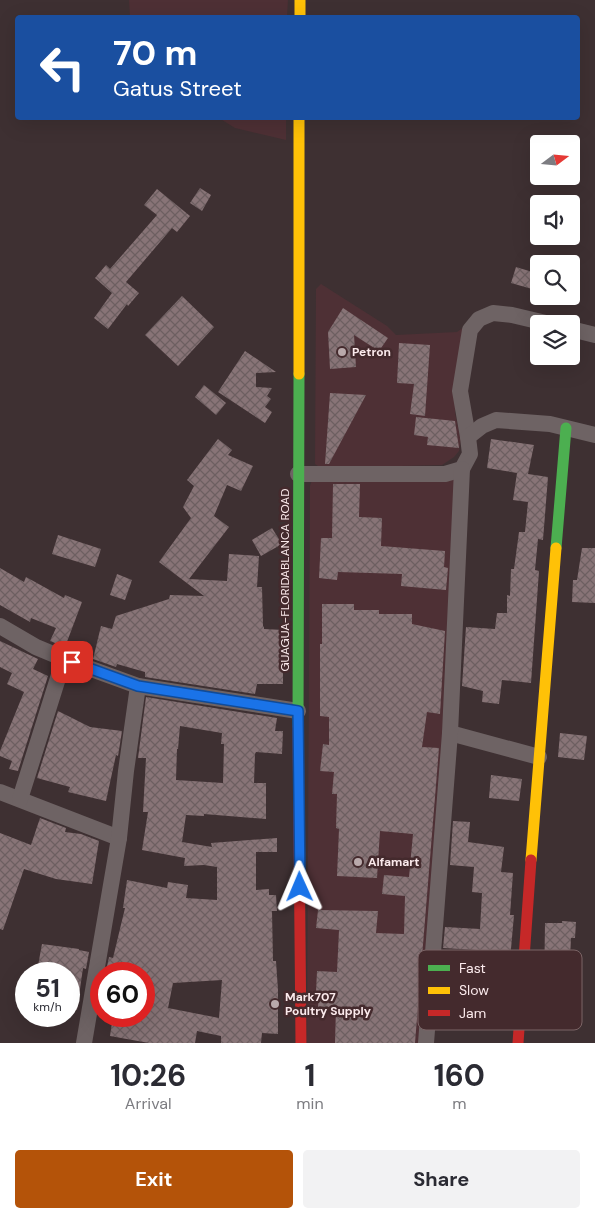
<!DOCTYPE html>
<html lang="en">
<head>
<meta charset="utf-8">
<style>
  body { margin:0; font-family:"DM Sans",sans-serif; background:#f2f2f3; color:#2b2b33; height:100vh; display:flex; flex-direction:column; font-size:19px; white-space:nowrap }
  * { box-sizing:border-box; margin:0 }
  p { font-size:16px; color:#7c7c81 }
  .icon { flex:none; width:28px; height:28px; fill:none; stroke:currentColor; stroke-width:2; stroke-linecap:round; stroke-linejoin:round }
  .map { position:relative; height:1043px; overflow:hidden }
  .details { display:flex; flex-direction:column; background:#fff; flex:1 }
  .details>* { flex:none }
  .hud { position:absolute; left:15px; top:15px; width:565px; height:105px; border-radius:5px; box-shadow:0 5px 20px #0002; background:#1a4fa0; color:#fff; overflow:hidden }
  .needle { width:32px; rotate:74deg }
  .tools { position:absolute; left:530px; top:135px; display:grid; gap:10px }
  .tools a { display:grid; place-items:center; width:50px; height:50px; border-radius:5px; background:#fff; box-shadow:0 5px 20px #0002; font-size:25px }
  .speed { position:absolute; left:15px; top:962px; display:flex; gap:10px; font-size:25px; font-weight:700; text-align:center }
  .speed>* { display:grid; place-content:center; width:65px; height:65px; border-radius:50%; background:#fff; box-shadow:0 5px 20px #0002; line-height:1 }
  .speed small { font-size:12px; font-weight:400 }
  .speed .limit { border:8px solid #d22; background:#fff; color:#111 }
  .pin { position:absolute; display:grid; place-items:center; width:42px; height:42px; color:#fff; margin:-21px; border-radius:10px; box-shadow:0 2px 8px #0006 }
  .me { position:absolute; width:55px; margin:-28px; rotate:359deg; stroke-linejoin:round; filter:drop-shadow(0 0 4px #0008) }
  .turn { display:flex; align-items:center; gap:18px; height:105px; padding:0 15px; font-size:22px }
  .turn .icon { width:65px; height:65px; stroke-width:2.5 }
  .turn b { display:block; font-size:35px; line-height:42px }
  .eta { display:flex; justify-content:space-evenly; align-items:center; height:85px; text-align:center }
  .eta b { font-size:30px; font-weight:700; line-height:35px }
  .primary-button { display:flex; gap:10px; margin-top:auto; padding:10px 15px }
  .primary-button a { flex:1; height:58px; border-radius:5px; background:#b45309; color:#fff; font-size:20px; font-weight:700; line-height:58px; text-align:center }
  .primary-button a+a { background:#f2f2f3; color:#2b2b33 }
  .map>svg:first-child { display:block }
</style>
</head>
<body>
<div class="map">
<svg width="595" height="1043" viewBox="0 0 595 1043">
  <defs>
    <pattern id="building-cross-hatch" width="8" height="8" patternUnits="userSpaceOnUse" patternTransform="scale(1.25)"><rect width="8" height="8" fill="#887477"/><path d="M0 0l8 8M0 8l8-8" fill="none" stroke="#6d5f61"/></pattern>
  </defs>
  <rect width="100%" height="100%" fill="#3e3032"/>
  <g fill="#4e3035">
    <path d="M129,0H288L287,17H130Z"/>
    <path d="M219,118H286V140L235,128Z"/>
    <path d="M321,284L387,326L396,335L457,332L467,325L457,379L455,413L461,440L459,451L454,457L442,465L321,468L315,464L316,289Z"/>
    <path d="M312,480H454L457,544L422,1043H307L310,486Z"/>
  </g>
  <g fill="url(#building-cross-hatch)" fill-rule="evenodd">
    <path d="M200,188L211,195L202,211L190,203Z"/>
    <path d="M157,189L190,216L177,232L172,228L126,282L139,293L128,306L127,304L108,329L94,318L112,293L95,278L106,265L110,269L157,215L144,205Z"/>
    <path d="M516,267L539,274V291L511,283Z"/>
    <path d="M182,296L214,327L178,366L145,335Z"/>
    <path d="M343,308L388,338L379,351L354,335L356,367L330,369L328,332Z"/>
    <path d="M399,343L430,345L425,416L410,414L414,384L397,383Z"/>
    <path d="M245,351L276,372L256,373V387L272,388L267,396L271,399L265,407L272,412L265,423L218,392Z"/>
    <path d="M204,385L226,403L216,415L195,397Z"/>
    <path d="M330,393L366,395L329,464H325Z"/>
    <path d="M416,417L455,421L459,448L427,445L428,437L414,435Z"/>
    <path d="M218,439L232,450L228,455L253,466L241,491L227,485L214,516L229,527L189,579L227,581L229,554L259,556L257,587H262L263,626L264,627V629L283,630L281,649H283V684H257L255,694L145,677V672L117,664L116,667L93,659L101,626L112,629L116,616L169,599L170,595L204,596L159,562L191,518L183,507L194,486L187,480Z"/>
    <path d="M491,439L534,445L528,474L548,477L543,540L538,539L535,570L539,571L531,683L502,680L499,704L482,702L483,691L462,686L466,627L495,629L497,613H507V595L510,596L511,569H514L519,532H525L528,502L513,500L517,473L487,468Z"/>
    <path d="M333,484H360L359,517L382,518L381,546L445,551L444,567L448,568L446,590L401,586L402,574L338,572L337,580L319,578L321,538H332Z"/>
    <path d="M272,528L282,544L261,556L252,540Z"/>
    <path d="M58,535L101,549L95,567L52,554Z"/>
    <path d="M582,548H595V603L572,602L573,580H577Z"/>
    <path d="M0,568L24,582L26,577L64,598L65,595L82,602L65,647L50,641L56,628L31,618L30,622L0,605Z"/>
    <path d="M117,574L132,580L125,600L110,595Z"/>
    <path d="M322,604H354V610H379V614H412V624L445,631L440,714L427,712L422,747L439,748L415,1043H335L336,1008L318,1007L319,992H316L317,971L337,972L339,930L316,928L318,910L378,911L376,933L404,934L405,896L382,894L384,875L409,877L413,834L380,831L377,878L337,876L339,829L336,828L337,794H332L334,772L320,771L323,744L329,745V717L320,716V644H322Z"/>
    <path d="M0,641L38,659L33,669L48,676L18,771L9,769L12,761L0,756V751L24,692L7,684L12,673L0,667Z"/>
    <path d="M146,697L277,718L275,731H283L282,754L256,752L255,754L254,783H266V819L204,814V816L186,815L182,842L212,847L211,843L277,838V852H256V890L269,889V895H276L277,911H272L273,961H276L278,990V1034L262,1033L261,1043H221V1036L197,1031L195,1043H149L110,1036L113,1016H144V974H121L106,971L109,957L113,958L125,908H123L127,880L167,888L168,882L188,885L186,898L217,900V867L204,865L184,866L185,858L142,850L148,812H143L146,758H138ZM180,726L222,733L221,744H224L223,783L176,780L177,749H178ZM222,980L219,1018L168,1008L173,983Z"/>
    <path d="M58,711L90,727L122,731L118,756L116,755L106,801L68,792L70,787L37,778Z"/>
    <path d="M560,733L587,736L584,760L558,757Z"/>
    <path d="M491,775L522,779L519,801L489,798Z"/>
    <path d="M40,818L66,828L65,832L81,834L99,841L92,884L56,879L24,869L3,930L0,929V833L31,845Z"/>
    <path d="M453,821L470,822L468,842L504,847L501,872L513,873L510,915H514L510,960L498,959V955L477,953V950L443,948L445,927L480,929L482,893L472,892L474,867L450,865Z"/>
    <path d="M562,921L576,922L575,938H571L570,959L559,958L558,993L544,992L545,923H562Z"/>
    <path d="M42,944L79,949V950L89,952L86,969L83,968L77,1010H69V974L37,971Z"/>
  </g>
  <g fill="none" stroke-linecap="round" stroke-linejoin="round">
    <g stroke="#6e6364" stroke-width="16">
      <path d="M571,329L595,335"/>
      <path d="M468,437L460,391L470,330L479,319L493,313L512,315L550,324"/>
      <path d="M298,474H445L462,469L470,454L468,437L482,426L496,420L550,424L595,435"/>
      <path d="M0,626L36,647L72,662L138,686L298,711"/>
      <path d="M450,733L539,757"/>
      <path d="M0,792L119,838"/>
      <path d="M20,799L64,659"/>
      <path d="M84,1043L119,838L126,771L138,686"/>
      <path d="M426,1043L450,733L462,469"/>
    </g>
    <g stroke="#4caf50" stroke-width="11">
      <path d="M556,548L566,428"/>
      <path d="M298,726L299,374"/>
    </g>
    <g stroke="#ffc107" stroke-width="11">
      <path d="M300,0V18"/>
      <path d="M299,374V118"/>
      <path d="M531,860L556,548"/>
    </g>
    <g stroke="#c62828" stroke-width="11">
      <path d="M298,726L301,1043"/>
      <path d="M518,1043L531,860"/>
    </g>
  </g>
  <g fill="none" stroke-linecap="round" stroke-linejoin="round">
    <g stroke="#114b97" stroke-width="12">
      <path id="route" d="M72,662L138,686L298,711L300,887"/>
    </g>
    <use href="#route" stroke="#1a73e8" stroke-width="9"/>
  </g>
  <g fill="#b9a9ab" stroke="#442a2d" stroke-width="2">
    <circle cx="342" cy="352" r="5"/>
    <circle cx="358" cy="862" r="5"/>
    <circle cx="275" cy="1004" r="5"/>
  </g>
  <g text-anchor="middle" stroke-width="5" stroke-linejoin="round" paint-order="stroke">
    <g font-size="12" font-weight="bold" fill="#fbeaec" stroke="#442a2d" text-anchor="start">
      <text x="352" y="356">Petron</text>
      <text x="368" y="866">Alfamart</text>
      <text x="285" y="1001">Mark707<tspan x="285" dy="14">Poultry Supply</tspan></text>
    </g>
    <g font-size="12" fill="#fbeaec" stroke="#442a2d">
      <text transform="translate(285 580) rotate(-90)" y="4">GUAGUA-FLORIDABLANCA ROAD</text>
    </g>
  </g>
  <rect x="418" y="950" width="164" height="80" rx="8" fill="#442a2d" stroke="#7b6466" stroke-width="1"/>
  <rect x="428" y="965" width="22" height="6" fill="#4caf50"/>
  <rect x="428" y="987" width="22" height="7" fill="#ffc107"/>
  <rect x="428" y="1010" width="22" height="6" fill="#c62828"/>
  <g font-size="14" fill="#fbeaec">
    <text x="459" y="973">Fast</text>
    <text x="459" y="995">Slow</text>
    <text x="459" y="1018">Jam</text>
  </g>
</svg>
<div class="tools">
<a><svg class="needle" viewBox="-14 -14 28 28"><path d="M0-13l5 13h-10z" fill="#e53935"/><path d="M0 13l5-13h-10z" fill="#7c7c81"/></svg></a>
<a><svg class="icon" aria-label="sound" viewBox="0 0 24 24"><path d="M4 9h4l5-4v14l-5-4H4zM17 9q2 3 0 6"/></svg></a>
<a><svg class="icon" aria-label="search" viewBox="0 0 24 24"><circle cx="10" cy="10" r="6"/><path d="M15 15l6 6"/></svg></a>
<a><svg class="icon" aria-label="layers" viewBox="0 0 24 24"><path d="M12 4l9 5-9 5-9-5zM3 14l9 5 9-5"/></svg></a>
</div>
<div class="speed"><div>51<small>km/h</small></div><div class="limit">60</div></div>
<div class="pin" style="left:72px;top:662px;background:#d93025"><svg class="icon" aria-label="arrive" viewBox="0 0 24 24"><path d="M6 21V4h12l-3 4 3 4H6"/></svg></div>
<svg class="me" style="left:300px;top:887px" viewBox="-20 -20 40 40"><path d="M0-17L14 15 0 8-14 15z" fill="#1a73e8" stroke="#fff" stroke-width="4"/></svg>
<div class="hud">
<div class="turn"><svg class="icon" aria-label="left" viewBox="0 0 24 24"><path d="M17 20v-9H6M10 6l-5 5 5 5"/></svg><div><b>70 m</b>Gatus Street</div></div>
</div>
</div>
<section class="details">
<div class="eta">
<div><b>10:26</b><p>Arrival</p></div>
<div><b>1</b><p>min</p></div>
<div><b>160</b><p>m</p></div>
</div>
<div class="primary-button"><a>Exit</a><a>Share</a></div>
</section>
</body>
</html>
